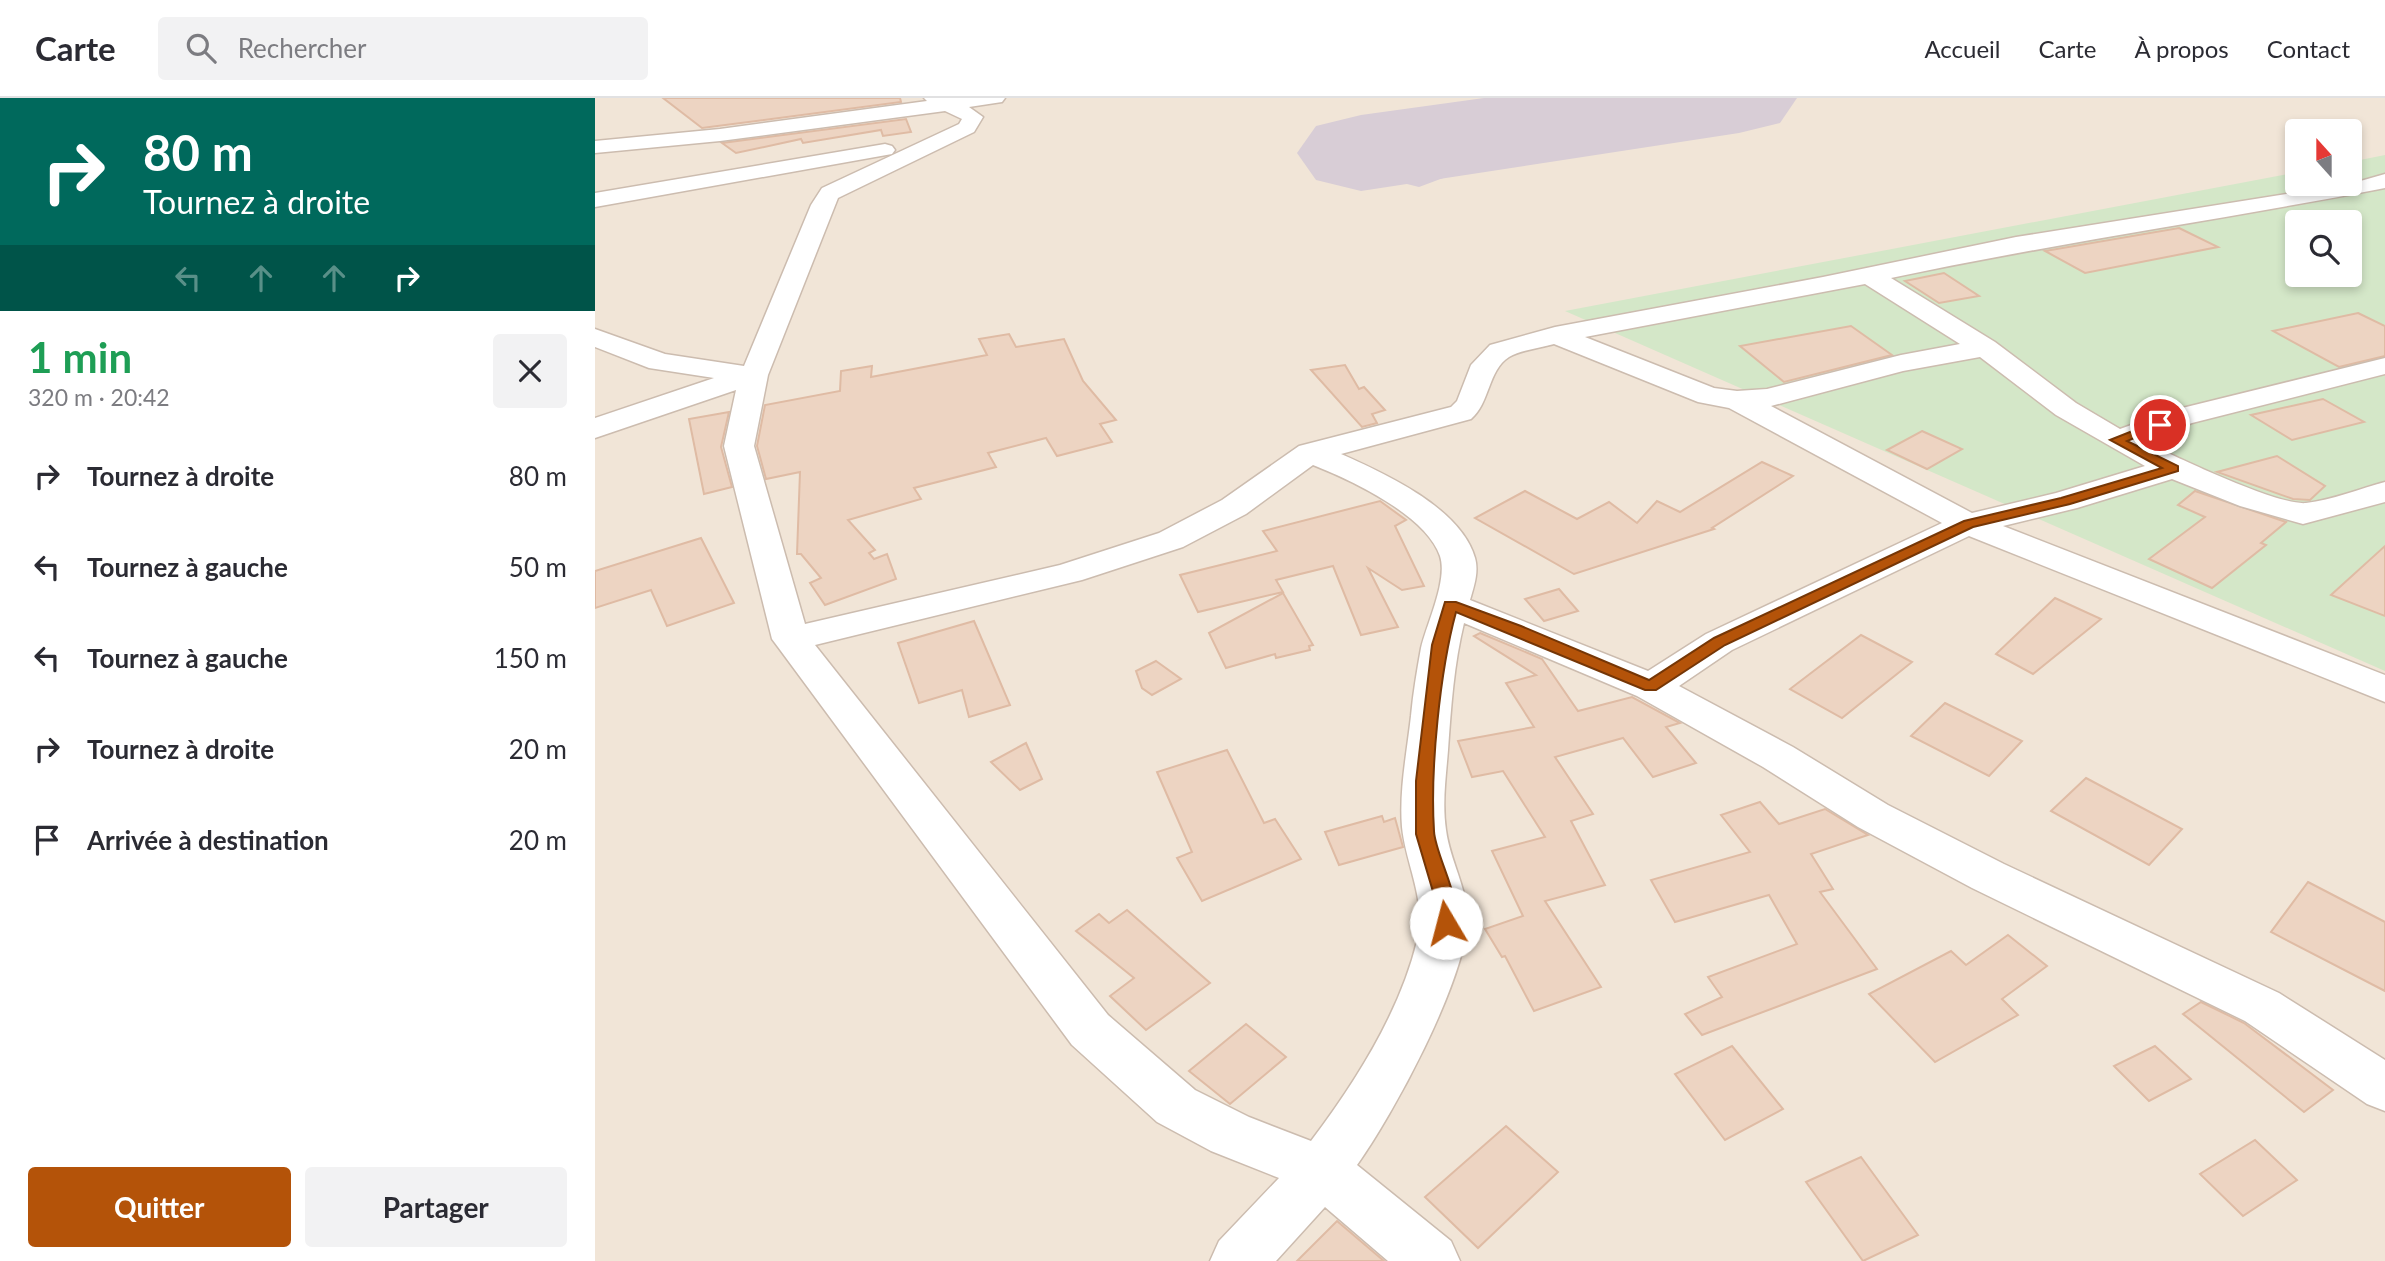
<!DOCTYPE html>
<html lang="fr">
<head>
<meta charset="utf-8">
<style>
  body { margin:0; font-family:Lato,sans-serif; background:#f2f2f3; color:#2b2b33; height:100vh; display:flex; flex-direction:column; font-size:26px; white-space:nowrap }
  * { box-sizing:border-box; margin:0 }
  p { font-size:23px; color:#7c7c81 }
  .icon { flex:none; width:38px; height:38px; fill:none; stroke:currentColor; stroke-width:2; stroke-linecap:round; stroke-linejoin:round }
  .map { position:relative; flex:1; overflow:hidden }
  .panel { display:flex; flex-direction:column; background:#fff; width:595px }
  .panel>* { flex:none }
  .hud { background:#00695c; color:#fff; overflow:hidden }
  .needle { width:46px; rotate:339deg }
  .fabs { position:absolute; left:1690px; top:21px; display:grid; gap:14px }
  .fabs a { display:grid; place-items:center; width:77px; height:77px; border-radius:7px; background:#fff; box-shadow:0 4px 10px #0003; font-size:35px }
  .pin { position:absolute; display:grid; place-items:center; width:60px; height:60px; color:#fff; margin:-30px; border:4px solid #fff; border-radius:50%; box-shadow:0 2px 7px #0007 }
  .me { position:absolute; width:77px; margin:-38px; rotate:352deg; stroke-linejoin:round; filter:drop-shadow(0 0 5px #0008) }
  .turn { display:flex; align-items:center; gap:24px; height:147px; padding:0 28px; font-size:32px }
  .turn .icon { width:91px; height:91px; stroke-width:2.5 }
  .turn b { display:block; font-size:49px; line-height:60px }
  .lanes { display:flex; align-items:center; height:66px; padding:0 28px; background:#0003; justify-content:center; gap:35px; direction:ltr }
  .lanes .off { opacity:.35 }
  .round { display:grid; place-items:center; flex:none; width:74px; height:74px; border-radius:7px; background:#f2f2f3 }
  .summary { display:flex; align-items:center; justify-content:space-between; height:119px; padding:0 28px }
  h1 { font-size:42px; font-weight:700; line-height:52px; color:#1e9e55 }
  .primary-button { display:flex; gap:14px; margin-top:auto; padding:14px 28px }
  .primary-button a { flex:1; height:80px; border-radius:7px; background:#b45309; color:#fff; font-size:28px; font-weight:700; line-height:80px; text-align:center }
  .primary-button a+a { background:#f2f2f3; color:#2b2b33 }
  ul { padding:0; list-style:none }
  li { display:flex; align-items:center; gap:21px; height:91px; padding:0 28px }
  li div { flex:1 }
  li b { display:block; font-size:26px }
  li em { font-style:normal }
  header { display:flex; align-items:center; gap:42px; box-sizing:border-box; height:98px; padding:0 35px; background:#fff; border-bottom:2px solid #e1e1e2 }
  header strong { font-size:33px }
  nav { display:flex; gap:38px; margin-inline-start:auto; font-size:24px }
  .search { width:490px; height:63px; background:#f2f2f3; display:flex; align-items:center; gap:18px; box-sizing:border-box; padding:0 24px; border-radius:7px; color:#7c7c81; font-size:26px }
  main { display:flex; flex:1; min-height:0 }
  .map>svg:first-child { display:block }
</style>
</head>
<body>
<header>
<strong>Carte</strong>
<div class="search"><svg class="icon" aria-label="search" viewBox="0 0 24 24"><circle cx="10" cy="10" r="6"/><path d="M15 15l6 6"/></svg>Rechercher</div>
<nav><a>Accueil</a><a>Carte</a><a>À propos</a><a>Contact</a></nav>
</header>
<main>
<section class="panel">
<div class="hud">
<div class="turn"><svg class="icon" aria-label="right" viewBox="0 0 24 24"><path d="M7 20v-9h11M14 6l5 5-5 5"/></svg><div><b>80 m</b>Tournez à droite</div></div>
<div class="lanes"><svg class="icon off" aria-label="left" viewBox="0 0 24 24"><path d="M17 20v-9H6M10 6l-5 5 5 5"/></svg><svg class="icon off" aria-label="ahead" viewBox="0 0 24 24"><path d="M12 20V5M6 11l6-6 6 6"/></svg><svg class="icon off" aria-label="ahead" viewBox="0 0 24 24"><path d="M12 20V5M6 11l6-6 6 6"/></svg><svg class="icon" aria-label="right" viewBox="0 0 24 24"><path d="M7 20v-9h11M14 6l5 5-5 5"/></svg></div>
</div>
<div class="summary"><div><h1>1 min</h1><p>320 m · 20:42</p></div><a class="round"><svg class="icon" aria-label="close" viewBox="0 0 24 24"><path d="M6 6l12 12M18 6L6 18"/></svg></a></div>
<ul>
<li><svg class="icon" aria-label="right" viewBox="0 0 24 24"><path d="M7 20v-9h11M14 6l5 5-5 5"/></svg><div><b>Tournez à droite</b></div><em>80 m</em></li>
<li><svg class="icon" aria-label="left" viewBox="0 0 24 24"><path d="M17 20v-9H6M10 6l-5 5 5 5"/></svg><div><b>Tournez à gauche</b></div><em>50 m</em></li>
<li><svg class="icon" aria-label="left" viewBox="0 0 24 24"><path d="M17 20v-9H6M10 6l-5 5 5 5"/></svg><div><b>Tournez à gauche</b></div><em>150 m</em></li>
<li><svg class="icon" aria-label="right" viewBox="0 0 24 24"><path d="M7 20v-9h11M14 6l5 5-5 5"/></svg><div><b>Tournez à droite</b></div><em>20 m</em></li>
<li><svg class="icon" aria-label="arrive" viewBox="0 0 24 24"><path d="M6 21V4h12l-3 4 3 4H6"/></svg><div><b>Arrivée à destination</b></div><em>20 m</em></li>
</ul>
<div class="primary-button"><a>Quitter</a><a>Partager</a></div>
</section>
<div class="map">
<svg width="1790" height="1163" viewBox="0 0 1790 1163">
  <rect width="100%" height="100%" fill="#faf3e8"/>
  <path fill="#f1e5d7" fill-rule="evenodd" d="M0,0H1790V1163H0ZM1703,33H1755V86H1703ZM1703,124H1755V177H1703Z"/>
  <path fill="#d4e7c8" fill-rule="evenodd" d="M1790,57V573L970,213L1703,74V86H1755V64ZM1703,124H1755V177H1703Z"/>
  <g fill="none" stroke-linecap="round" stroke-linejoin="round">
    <path fill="#d8cdd6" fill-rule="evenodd" d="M957,12L974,17L982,27L974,37L915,55L824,89L764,74L751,53L769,34L812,22L881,23L899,28ZM826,50H835L819,56L807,54Z"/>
    <path fill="#d8cdd6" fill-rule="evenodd" d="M889,0H1202L1185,25L1144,35L766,93L721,82L702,55L721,28L766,17Z"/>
  </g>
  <g fill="#edd4c2" stroke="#dfbba4" stroke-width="2">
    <path d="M68,0H305L306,4L107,30Z"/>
    <path d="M311,21L316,34L288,38L286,32L208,45L206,41L141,55L127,45Z"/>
    <path d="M1584,130L1623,149L1490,175L1450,153Z"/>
    <path d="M1349,175L1384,198L1344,205L1310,183Z"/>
    <path d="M1763,215L1790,228V258L1744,269L1678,233Z"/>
    <path d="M1256,228L1297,257L1189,284L1145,248Z"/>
    <path d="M414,236L421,249L469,241L488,283L521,322L505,326L517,344L462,358L451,340L393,355L401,369L319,390L326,401L253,422L280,452L274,455L279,461L292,456L301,481L230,507L215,485L226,480L206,456H202L205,374L171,381L162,348L170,307L245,293L246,273L277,268L276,279L392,257L384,241Z"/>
    <path d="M750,267L764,291L769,289L790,312L777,316L782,325L767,329L716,272Z"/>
    <path d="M1728,301L1769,324L1697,342L1656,317Z"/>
    <path d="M134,314L126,349L137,389L109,396L94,321Z"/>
    <path d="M1327,333L1367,351L1332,371L1292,352Z"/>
    <path d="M1682,358L1730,388L1715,402L1698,401L1622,374Z"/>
    <path d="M1167,364L1198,378L1117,430L1119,431L979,476L880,420L930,393L982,421L1014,404L1042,425L1062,403L1085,414Z"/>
    <path d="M1600,393L1691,424L1666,445L1671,447L1617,490L1554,461L1610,419L1583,407Z"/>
    <path d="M785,403L811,422L800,428L829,488L807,492L773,470L803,529L766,537L738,468L681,482L688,494L603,514L585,477L682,453L668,433Z"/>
    <path d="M106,440L139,505L72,528L56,492L0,510V473Z"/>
    <path d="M1790,448V518L1736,497Z"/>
    <path d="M964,491L983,513L949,523L930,501Z"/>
    <path d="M688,495L718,547L714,548L715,552L681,560L680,556L631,570L614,535Z"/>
    <path d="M1460,500L1506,521L1438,576L1401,556Z"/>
    <path d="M379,523L415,607L374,619L367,592L324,605L303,545Z"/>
    <path d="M885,535L947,561L983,613L1037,599L1085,625L1071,629L1101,665L1058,679L1028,640L960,659L998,716L976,723L1010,787L950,803L1006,889L939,913L910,858L907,859L890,831L928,818L897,753L950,739L908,673L877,679L863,643L939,629L911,585L941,577L879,538Z"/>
    <path d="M1266,537L1317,564L1247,620L1195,591Z"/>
    <path d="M561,563L586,581L557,597L547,590L541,573Z"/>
    <path d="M1350,605L1427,643L1394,678L1316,638Z"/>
    <path d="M431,645L447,681L425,692L396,664Z"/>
    <path d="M632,652L669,725L680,721L706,761L607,803L582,760L597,754L562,674Z"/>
    <path d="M1491,680L1587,731L1554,767L1456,713Z"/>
    <path d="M1165,704L1184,726L1230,711L1273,737L1216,756L1238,791L1225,794L1282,871L1107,937L1090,916L1127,899L1113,879L1202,846L1174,797L1080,824L1056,782L1155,754L1126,717Z"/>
    <path d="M787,718L789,724L800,720L808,749L744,767L730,734Z"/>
    <path d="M1713,784L1790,824V893L1676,834Z"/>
    <path d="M532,812L615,885L551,932L515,898L539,880L481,833L504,816L514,825Z"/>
    <path d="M1413,837L1452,868L1407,901L1423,917L1340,964L1274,896L1356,853L1371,867Z"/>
    <path d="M1606,904L1649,925L1738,992L1709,1014L1588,916Z"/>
    <path d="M651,926L691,959L635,1006L594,973Z"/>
    <path d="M1137,948L1188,1011L1130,1042L1080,976Z"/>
    <path d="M1560,948L1596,981L1554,1003L1519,968Z"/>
    <path d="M911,1028L963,1074L883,1150L830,1099Z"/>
    <path d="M1660,1042L1702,1082L1648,1118L1605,1076Z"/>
    <path d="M1266,1059L1323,1137L1268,1163L1211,1084Z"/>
    <path d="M742,1123L789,1163H702Z"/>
  </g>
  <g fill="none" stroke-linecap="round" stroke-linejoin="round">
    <g stroke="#ccbcaf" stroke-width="3">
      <g id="minor">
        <path d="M329,0H410L407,4L374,9L388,19L379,34L243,100L173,277L159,348L210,526L465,467L564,435L627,402L704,348L856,309L862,303L876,267L895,247L960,229L1228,179L1421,139L1755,86L1790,76V90C1626,122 1460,145 1296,180L1400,244L1481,305L1525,331L1575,313L1790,260V276L1597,325L1548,343C1577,357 1683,408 1711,405C1737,402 1764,391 1790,384V404L1708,426L1645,408L1577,381L1482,410L1408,428L1790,577V604L1374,438L1137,552L1084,588L1198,649L1293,707L1409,766L1684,895L1790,962V1013L1772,1006L1650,923L1377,790L1263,729L1168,669L1042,598L869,525C859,566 856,609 853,652C851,678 847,705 851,732C855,764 874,792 872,825C869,885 798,1017 762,1067L856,1143L865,1163H793L730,1109L681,1163H615L624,1143L684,1080L616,1053L562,1024L477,947L183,549L177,541L129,348L141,292L0,340V320L119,280L54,270L0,249V231L70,256L149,268L216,107L227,90L364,26L367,21L350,13L125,43L0,55V43L125,31L332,3ZM1270,186L1365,246L1306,257L1172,291L1142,293L1119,290L990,239ZM959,246L1103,304L1134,310L1347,425L1111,536L1053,573L875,502C879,488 884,474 880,460C866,410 789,375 746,356L876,321C895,305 893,272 914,259C926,252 945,250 959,246ZM1385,259L1461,317L1550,368L1461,395L1377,415L1176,308L1308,273ZM718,367C756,382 831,417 845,458C853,482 832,525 826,550C822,572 818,595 816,618C812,654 804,692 807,729C811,768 832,802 822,843C805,914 760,985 716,1043L654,1019L600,992L513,917L220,547L487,482L588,449L651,416Z"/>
        <path d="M290,46L297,48L300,52L297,56L0,109V95Z"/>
      </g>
    </g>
    <use href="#minor" fill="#fff" fill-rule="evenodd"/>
  </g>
  <path fill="#b45309" stroke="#753606" stroke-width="2" d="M1560,324L1571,327L1532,343L1583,368V373L1475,406L1378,429L1130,547L1061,592H1050L861,514C845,573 835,671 839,733C840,758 871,807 858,831H844L839,797L821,736V683L837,547L850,504H861L926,528L1054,582L1119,540L1369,423L1466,400L1567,370L1515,342Z"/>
</svg>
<div class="fabs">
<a><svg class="needle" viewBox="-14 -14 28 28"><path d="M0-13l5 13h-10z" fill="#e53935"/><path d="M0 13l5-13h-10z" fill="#7c7c81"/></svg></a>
<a><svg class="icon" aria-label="search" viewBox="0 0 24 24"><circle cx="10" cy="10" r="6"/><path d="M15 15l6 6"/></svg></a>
</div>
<div class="pin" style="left:1565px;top:327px;background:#d93025"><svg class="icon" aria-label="arrive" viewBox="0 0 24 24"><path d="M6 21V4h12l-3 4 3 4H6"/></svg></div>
<svg class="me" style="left:851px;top:825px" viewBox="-20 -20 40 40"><circle r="19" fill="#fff"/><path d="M0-13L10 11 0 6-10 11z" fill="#b45309"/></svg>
</div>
</main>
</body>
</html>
